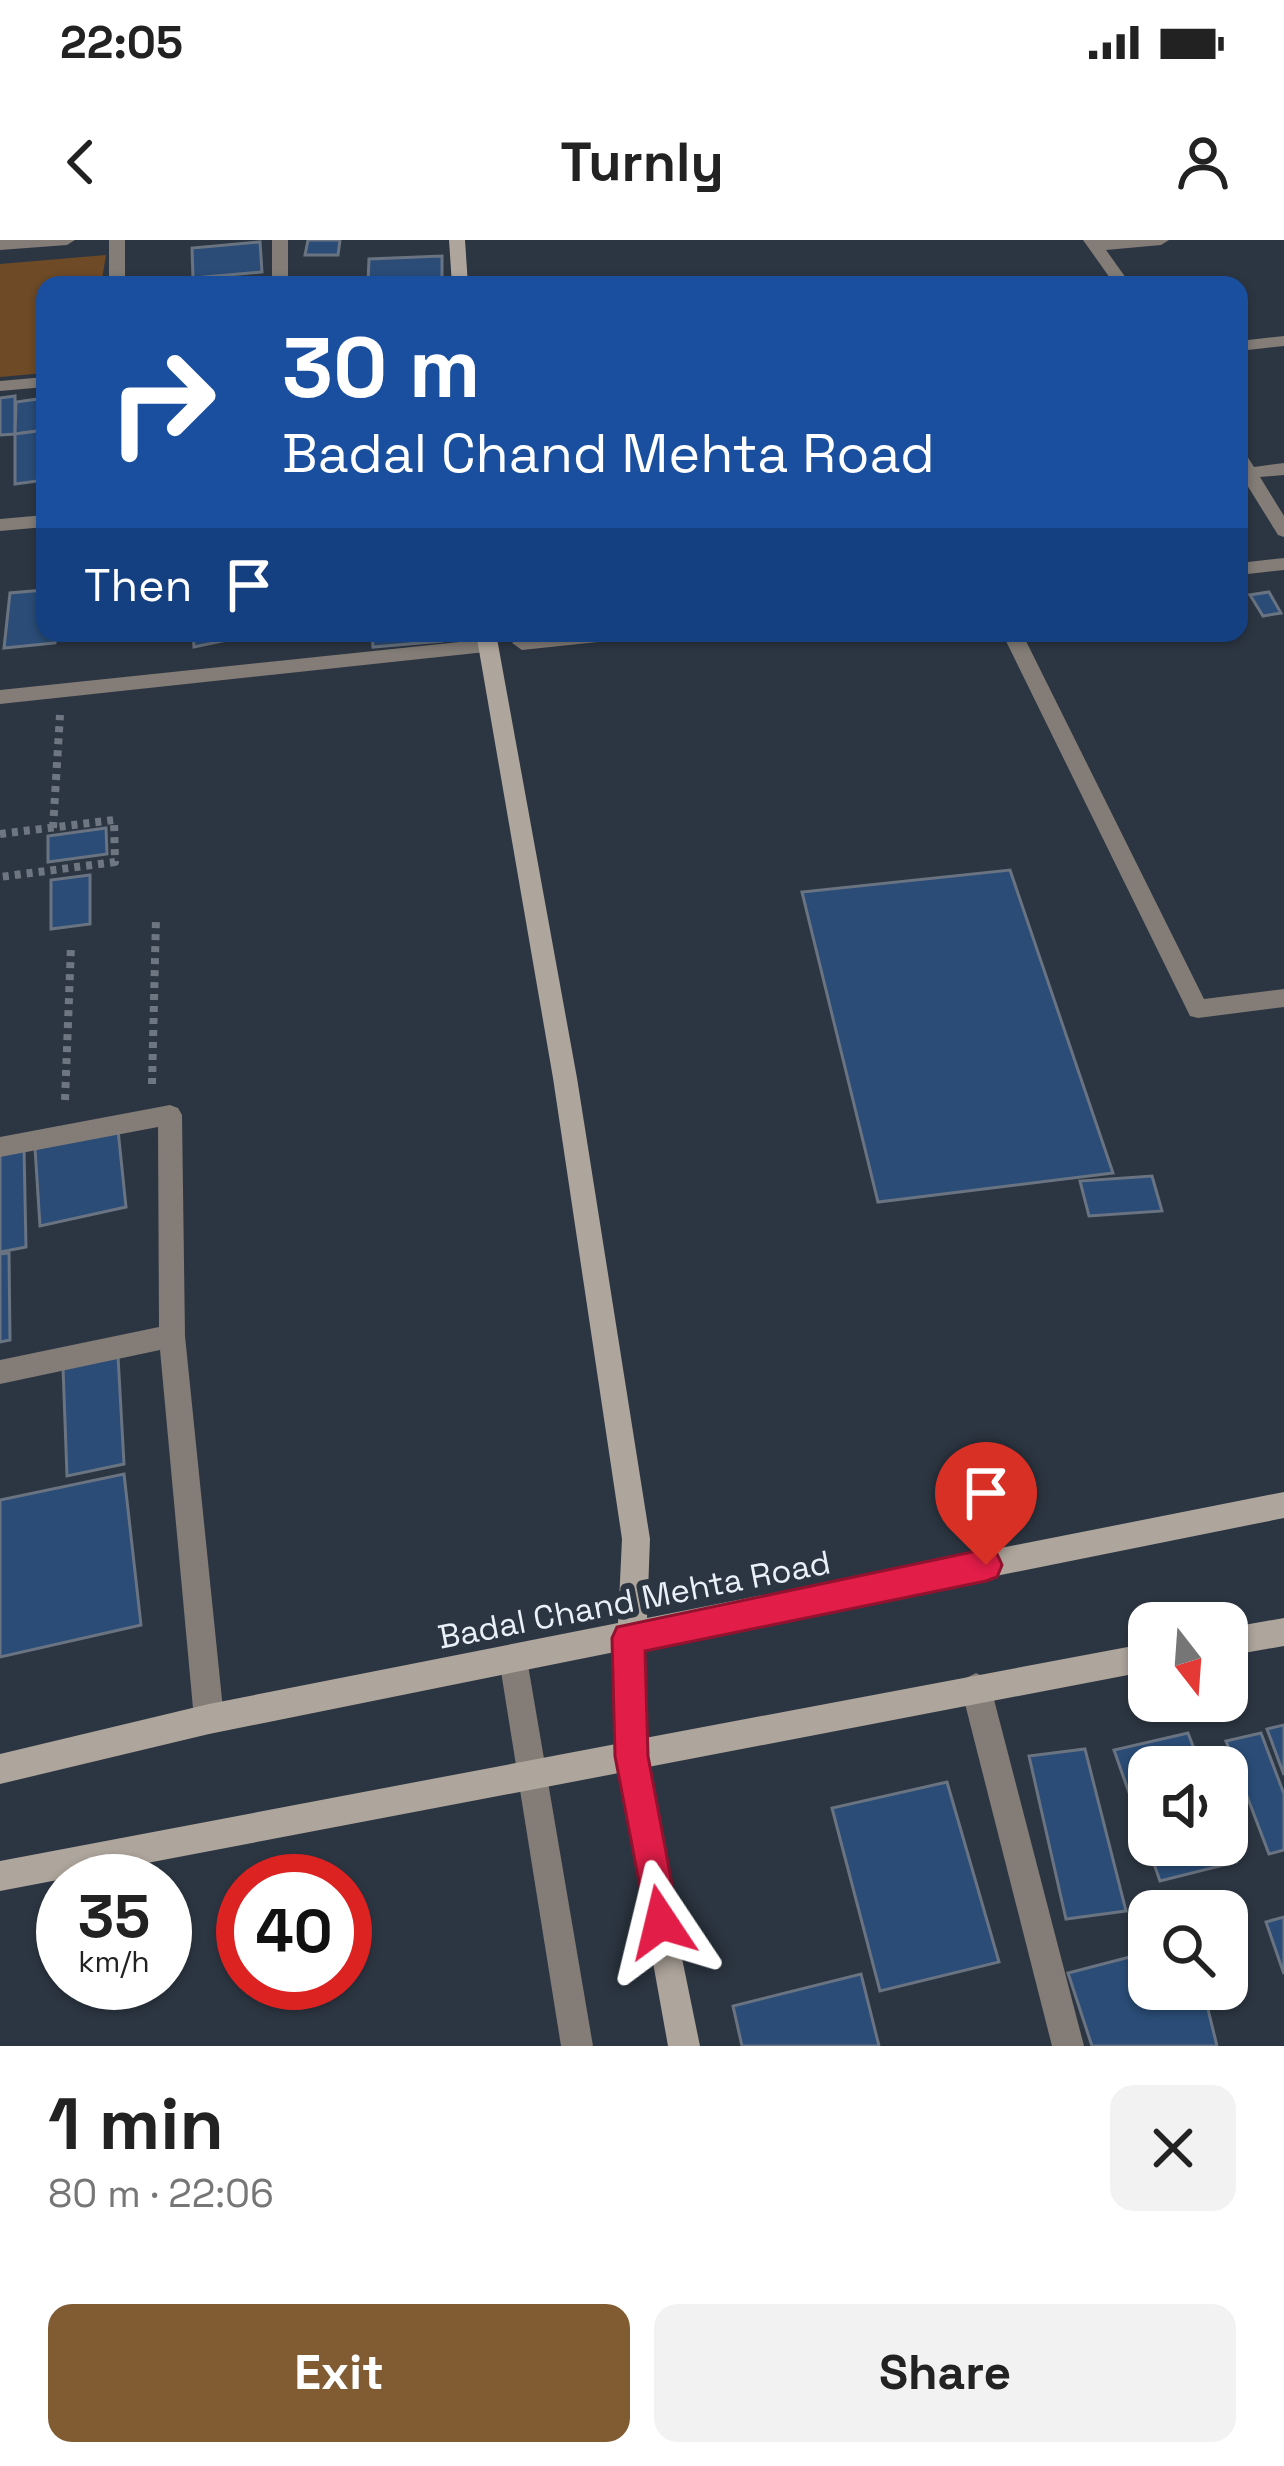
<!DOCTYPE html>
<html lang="en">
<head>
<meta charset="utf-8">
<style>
  body { margin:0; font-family:"Space Grotesk",sans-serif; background:#f2f2f2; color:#222; height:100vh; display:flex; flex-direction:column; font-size:45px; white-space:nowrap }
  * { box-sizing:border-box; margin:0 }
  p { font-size:39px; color:#767676 }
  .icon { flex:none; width:66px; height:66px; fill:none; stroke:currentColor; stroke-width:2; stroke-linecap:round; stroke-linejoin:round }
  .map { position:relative; height:1806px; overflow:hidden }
  .side { display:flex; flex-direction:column; background:#fff; flex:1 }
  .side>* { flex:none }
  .hud { position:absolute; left:36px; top:36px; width:1212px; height:366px; border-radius:24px; box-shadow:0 3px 9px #0004; background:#1a4fa0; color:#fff; overflow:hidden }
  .needle { width:78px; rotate:163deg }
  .controls { position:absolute; left:1128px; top:1362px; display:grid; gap:24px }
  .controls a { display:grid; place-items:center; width:120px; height:120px; border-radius:24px; background:#fff; box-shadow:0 3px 9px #0004; font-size:60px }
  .speed { position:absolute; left:36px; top:1614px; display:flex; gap:24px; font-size:60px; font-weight:700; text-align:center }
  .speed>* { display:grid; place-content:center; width:156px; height:156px; border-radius:50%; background:#fff; box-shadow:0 3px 9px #0004; line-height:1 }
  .speed small { font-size:30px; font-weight:400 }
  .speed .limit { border:18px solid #d22; background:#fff; color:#111 }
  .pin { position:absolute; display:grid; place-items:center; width:102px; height:102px; color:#fff; margin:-123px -51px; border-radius:50% 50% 50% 0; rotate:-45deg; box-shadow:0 0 12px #0007 }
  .pin .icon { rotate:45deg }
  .me { position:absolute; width:132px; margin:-66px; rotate:350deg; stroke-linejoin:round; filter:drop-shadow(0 0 9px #0008) }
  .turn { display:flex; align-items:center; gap:42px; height:252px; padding:0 48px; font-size:54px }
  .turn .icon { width:156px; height:156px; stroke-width:2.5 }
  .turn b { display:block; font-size:84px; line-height:102px }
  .then { display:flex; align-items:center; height:114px; padding:0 48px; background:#0003; gap:24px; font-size:45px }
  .round { display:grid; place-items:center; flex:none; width:126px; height:126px; border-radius:24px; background:#f2f2f2 }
  .headline { display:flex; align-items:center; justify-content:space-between; height:204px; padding:0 48px }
  h1 { font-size:72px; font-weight:800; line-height:90px }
  .primary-button { display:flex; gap:24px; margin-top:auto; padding:24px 48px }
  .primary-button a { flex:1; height:138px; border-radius:24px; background:#815c33; color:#fff; font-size:48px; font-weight:800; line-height:138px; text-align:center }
  .primary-button a+a { background:#f2f2f2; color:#222 }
  .status { display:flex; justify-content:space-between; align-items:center; height:84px; padding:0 60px; background:#fff; direction:ltr }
  .status svg { height:33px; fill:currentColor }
  header { display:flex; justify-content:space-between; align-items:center; height:156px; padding:0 48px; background:#fff; font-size:54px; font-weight:800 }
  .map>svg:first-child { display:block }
</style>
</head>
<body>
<div class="status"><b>22:05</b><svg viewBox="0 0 49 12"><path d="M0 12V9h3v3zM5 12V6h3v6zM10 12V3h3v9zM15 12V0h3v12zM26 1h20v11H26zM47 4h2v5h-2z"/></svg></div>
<header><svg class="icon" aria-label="back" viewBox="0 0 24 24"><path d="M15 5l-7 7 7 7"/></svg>Turnly<svg class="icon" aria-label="person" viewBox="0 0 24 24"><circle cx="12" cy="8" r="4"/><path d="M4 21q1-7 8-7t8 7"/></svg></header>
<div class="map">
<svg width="1284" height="1806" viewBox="0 0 1284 1806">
  <rect width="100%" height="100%" fill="#2c3642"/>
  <path fill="#6e4a26" d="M106,15L101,45H45V133L0,137V24Z"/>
  <g fill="#2a4c76" stroke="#697381" stroke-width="3">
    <path d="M308,0H340L338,15H305Z"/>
    <path d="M260,2L262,32L193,38L192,8Z"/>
    <path d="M442,16V39L368,43L369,19Z"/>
    <path d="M15,156V194L0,195V158Z"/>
    <path d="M45,158V190L15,194L16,162Z"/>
    <path d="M45,190V240L15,244V194Z"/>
    <path d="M45,350V393H56L55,403L4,408L10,353Z"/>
    <path d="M1269,352L1281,373L1263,376L1250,355Z"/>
    <path d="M193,393H251V395L194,407Z"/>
    <path d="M372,393H442V401L373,407Z"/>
    <path d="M106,588L107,614L48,622V596Z"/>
    <path d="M1010,630L1113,933L878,962L802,652Z"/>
    <path d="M90,635V684L51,689V640Z"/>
    <path d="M118,890L126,967L40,986L35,908Z"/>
    <path d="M24,908L26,1007L0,1012V912Z"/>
    <path d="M1152,936L1162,971L1089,976L1080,941Z"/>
    <path d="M9,1013L10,1100L0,1102V1014Z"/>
    <path d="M118,1116L124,1224L67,1236L63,1127Z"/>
    <path d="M124,1234L141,1385L0,1417V1260Z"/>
    <path d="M1284,1485V1535L1267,1489Z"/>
    <path d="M1188,1493L1201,1527H1149V1605H1227V1597L1236,1622L1160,1641L1114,1510Z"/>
    <path d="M1261,1493L1284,1554V1610L1269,1614L1226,1501Z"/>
    <path d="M1085,1509L1126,1671L1066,1679L1029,1516Z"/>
    <path d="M947,1542L999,1722L880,1751L832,1568Z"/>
    <path d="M1284,1677V1734L1266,1682Z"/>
    <path d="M1149,1712V1749H1203L1217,1806H1092L1068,1733Z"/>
    <path d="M861,1734L879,1806H742L733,1766Z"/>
  </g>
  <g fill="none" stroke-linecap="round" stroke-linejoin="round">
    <g stroke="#6e7681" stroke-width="8" stroke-dasharray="6 6" stroke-linecap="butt">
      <path d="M53,588L60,475"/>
      <path d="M0,594L114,580L115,622L0,637"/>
      <path d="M152,844L156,678"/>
      <path d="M65,860L71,706"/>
    </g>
    <g fill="#837c77" fill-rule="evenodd">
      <path d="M0,0H75L67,5L0,10Z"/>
      <rect x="109" y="0" width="16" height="45"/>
      <rect x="272" y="0" width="16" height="45"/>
      <path d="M1083,0H1169L1161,5L1106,10L1131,45H1115Z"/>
      <path d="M1284,96V106L1239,111V101Z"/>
      <path d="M45,137V147L0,151V141Z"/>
      <path d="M1239,212L1245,213L1254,227L1284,223V235L1260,237L1284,276V297L1278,295L1239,232Z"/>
      <path d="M45,275V287L0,291V279Z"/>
      <path d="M1284,318V330L1239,335V323Z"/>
      <path d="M554,393H627L617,400L522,410L512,403L522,396Z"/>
      <path d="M1002,393H1022L1204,759L1284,749V767L1198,778L1190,776Z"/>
      <path d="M488,399L495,401V411L0,464V450Z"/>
      <path d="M170,865L178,868L182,875L185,1096L224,1479L219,1489L209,1494L199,1489L194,1479L160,1110L0,1144V1120L159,1087L158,887L0,917V897Z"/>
      <path d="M513,1405L523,1409L527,1419L593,1806H561L499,1419L503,1409Z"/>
      <path d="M976,1433L986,1438L991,1448L1084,1806H1052L961,1448L966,1438Z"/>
    </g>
    <g fill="#aea59c" fill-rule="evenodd">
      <path d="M449,0H465L468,45H452Z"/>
      <path d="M476,393H496L577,838L650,1299L647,1378L1284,1252V1278L644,1407L645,1498L1149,1403V1431L648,1527L665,1635L700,1806H668L619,1533L0,1651V1621L616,1504L615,1412L209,1494L0,1544V1514L209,1464L618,1383L622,1299L553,838Z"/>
      <path d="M1284,1378V1406L1227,1416V1388Z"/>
    </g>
  </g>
  <path fill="#e11d48" stroke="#92132f" stroke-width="3" d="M986,1309L997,1314L1002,1325L997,1337L986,1341L645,1411L648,1516L679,1682L674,1694L661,1699L649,1694L615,1516L612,1398L617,1387Z"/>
  <g text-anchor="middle" stroke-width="12" stroke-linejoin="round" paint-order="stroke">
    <g font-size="33" fill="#eaf0f8" stroke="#2c3642">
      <text transform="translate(634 1359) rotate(-11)" y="12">Badal Chand Mehta Road</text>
    </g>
  </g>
</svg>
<div class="controls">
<a><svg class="needle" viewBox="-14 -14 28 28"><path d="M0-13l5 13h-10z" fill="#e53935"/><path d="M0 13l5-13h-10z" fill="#767676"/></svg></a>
<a><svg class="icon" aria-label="sound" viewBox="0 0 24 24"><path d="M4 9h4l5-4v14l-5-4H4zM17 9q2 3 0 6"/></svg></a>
<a><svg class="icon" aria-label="search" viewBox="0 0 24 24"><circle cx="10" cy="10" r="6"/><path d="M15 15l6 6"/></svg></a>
</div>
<div class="speed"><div>35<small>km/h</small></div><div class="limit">40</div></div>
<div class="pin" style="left:986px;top:1325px;background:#d93025"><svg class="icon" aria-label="arrive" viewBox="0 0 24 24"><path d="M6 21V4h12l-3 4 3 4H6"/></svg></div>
<svg class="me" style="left:661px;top:1682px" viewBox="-20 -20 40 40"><path d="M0-17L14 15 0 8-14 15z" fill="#e11d48" stroke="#fff" stroke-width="4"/></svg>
<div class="hud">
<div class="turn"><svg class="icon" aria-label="right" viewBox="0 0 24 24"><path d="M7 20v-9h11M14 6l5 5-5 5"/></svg><div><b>30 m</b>Badal Chand Mehta Road</div></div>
<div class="then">Then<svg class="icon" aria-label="arrive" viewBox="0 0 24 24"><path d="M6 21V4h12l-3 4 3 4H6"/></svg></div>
</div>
</div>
<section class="side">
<div class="headline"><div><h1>1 min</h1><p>80 m · 22:06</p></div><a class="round"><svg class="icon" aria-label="close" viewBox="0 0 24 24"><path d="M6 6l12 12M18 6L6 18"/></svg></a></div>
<div class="primary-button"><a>Exit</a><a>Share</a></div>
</section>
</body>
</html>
